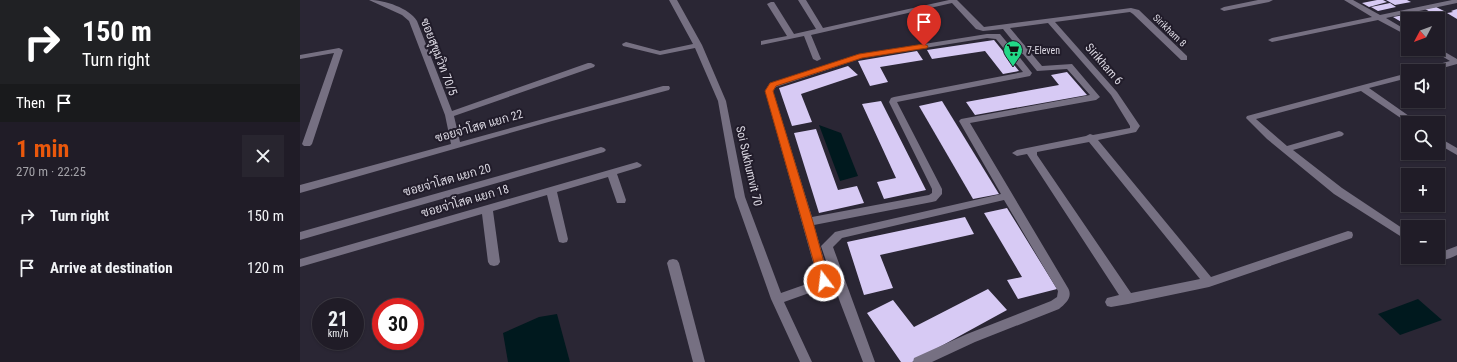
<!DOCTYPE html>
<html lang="en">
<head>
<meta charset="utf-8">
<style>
  body { margin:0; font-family:"Roboto Condensed",Sarabun,sans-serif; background:#28252f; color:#f1f3f6; height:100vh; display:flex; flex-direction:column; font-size:15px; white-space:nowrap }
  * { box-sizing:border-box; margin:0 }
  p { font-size:13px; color:#a2a1a7 }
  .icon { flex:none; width:22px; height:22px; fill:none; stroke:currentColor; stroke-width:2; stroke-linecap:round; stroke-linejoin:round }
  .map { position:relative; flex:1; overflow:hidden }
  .sheet { display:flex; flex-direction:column; background:#201c27; width:300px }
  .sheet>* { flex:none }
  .top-card { background:#202124; color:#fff; overflow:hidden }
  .needle { width:26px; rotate:229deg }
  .buttons { position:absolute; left:1101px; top:12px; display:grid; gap:8px }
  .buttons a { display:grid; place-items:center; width:44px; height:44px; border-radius:0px; background:#201c27; box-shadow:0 1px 3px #0004,0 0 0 1px #3d3a44; font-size:20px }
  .speed { position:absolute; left:12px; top:298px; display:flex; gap:8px; font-size:20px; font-weight:700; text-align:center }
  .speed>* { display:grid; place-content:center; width:52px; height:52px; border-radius:50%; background:#201c27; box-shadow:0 1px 3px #0004,0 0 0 1px #3d3a44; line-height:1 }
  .speed small { font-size:10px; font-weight:400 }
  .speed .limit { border:6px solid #d22; background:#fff; color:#111 }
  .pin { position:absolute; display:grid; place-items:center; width:34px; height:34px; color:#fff; margin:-41px -17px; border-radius:50% 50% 50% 0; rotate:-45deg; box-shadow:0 0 4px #0007 }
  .pin .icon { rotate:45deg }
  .me { position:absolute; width:44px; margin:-22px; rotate:345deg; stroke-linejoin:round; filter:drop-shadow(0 0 3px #0008) }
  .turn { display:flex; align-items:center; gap:14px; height:84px; padding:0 16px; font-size:18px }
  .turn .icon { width:52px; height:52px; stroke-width:2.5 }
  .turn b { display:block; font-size:28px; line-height:34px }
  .then { display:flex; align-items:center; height:38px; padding:0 16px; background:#0003; gap:8px; font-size:15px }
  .round { display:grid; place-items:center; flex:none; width:42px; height:42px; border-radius:0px; background:#28252f }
  .headline { display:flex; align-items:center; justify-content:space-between; height:68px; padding:0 16px }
  h1 { font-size:24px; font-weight:700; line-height:30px; color:#ea580c }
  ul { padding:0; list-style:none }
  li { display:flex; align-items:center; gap:12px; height:52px; padding:0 16px }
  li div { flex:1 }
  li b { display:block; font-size:15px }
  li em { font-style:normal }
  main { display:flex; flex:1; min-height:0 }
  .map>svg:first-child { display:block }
</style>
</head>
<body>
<main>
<section class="sheet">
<div class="top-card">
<div class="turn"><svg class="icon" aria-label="right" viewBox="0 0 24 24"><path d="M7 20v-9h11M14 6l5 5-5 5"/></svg><div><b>150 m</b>Turn right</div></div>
<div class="then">Then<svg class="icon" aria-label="arrive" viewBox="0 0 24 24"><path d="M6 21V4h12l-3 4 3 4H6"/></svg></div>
</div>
<div class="headline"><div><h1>1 min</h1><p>270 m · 22:25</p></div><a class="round"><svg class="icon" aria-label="close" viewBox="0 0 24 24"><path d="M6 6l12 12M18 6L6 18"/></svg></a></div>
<ul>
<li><svg class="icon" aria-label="right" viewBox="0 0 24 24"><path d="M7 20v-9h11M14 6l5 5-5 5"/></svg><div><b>Turn right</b></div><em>150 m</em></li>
<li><svg class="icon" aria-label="arrive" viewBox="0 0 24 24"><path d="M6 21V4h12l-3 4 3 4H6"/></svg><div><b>Arrive at destination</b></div><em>120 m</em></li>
</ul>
</section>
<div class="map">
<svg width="1157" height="362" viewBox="0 0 1157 362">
  <rect width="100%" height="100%" fill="#2a2634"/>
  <g fill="#00191e">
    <path d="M519,125L541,133L558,176L540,181Z"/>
    <path d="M1118,299L1142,320L1100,335L1078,314Z"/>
    <path d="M257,314L270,362H208L203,333L239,317Z"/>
  </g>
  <g fill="#d7caf4">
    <path d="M1077,0H1083L1087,2L1069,7L1062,3Z"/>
    <path d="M1086,0H1107L1111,2L1095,5Z"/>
    <path d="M1090,3L1096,7L1078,11L1071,7Z"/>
    <path d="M1136,7L1146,12L1134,14L1125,9Z"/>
    <path d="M1157,9V19L1147,13L1153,12L1151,11Z"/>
    <path d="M1121,12L1135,19H1108V26L1093,17Z"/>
    <path d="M694,40L719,71L703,74L685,51L632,59L627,50Z"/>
    <path d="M617,51L623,60L580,67L588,82L570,86L558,61Z"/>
    <path d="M548,66L558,75L501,94L512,122L492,126L479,88Z"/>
    <path d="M767,72L787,95L675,115L666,102L759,85L751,75Z"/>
    <path d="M581,101L626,190L584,199L577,182L596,178L562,104Z"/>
    <path d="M642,101L699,194L673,199L619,106Z"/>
    <path d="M516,129L538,190L557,186L564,203L519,213L494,133Z"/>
    <path d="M707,208L757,289L718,299L707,280L722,277L684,213Z"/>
    <path d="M665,217L674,234L580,255L593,288L564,295L547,242Z"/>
    <path d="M688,289L707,310L612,362H601L567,313L593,300L614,327Z"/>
  </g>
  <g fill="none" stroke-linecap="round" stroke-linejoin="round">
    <g fill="#767082" fill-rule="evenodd">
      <path d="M69,0C85,0 109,8 117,21L152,111L288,63H291L295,65L294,67L154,116L160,142L363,86H369L370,88L369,90L252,121L0,193V185L151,144L145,115L109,21L102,15Z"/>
      <path d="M369,0H377L402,45L426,101L445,197L481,293L518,280L465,91L470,83L561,54L687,34H700L715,52L720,50L703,29L683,31L676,29L652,3L511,35L521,59L517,61L513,59L504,36L461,45V41L487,36L467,4L471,2H474L494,34L516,29L498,0H506L523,28L649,0H657L684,27L831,8L839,10L887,56V60H881L833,14L830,12L755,22L817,92L840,126L836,132L798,140L911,277L1048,231L1052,232L1053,235L1052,238L909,287L828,304L811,307L807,306L805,302L807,298L819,295L727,154L717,156L712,153L717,150L786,136L790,134L793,135L830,128V126L811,95L748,23L710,28L742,66L772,64L800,97L796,100L670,123L768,288C773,297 766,303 759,309L675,342L632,362H613L614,358L667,334L751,301L757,297L758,291L704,200L542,238L533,247L575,362H563L540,302L521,246L535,232L539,231L701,194L659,121L661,119L790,95L767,69L737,71L723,54H717L732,73L730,76L597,102L642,189V194L636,201L632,202L514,225L530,281L526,287L484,302L512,362H500L471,299L435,197L418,101L395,48L360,55L323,46L322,44L326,42L360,51L393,44ZM687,38L696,39L723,72L594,97L591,98L589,102L632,189V193L629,195L512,217L473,91L476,87L562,58ZM789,142L900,279L831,293L737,155V152Z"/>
      <path d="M958,0H973L969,2L924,11L920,9L924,7Z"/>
      <path d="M1044,0H1053L1080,15L1152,0H1157V3L1086,18L1108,31V36L1078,20L972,42L968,40L972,38L1072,17Z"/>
      <path d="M39,48L43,50L12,144L10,146H4L2,144L34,53L0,59V55Z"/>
      <path d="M1138,48L1157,59V64L1132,71H1119L1120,69L1150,61L1130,49Z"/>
      <path d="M1108,73V78L1069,88L1119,123H1108L1061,91L956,119L987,146L1039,131L1042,132L1044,134L1042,136L993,150L1042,188L1108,232V241L1034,194L967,139L946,118L947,116Z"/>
      <path d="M1138,137L1157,148V155L1138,144Z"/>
      <path d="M301,147L304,148L306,150L304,152L0,240V232Z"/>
      <path d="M337,162L342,165L340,167L317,174L326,200L325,203H317L308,177L257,192L268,239L267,242L263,243L259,242L258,239L247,195L193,211L200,262L198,265L194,266L190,265L188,262L182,214L0,267V259Z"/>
      <path d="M1157,246V255C1149,259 1142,262 1133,257H1138V251H1144Z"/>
      <path d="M373,259L377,260L379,263L405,362H393L367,263L369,260Z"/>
    </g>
  </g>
  <path fill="#ea580c" stroke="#983908" d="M624,44L628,46L627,48L562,58L476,86L473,91L513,222L529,281L527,284L524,285L520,284L465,91L470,83L559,54Z"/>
  <defs>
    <g id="supermarket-pin" transform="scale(1)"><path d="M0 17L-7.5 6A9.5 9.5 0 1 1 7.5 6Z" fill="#22d887" stroke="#211c2a"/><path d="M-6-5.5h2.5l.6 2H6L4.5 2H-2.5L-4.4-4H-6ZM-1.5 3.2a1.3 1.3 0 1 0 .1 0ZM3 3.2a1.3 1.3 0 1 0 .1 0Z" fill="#111"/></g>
  </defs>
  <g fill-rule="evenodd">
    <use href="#supermarket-pin" x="713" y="50"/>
  </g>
  <g text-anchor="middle" stroke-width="4" stroke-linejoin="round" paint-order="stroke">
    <g font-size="10" fill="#dad7e1" stroke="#211c2a">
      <text transform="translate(870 30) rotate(44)" y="4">Sirikham 8</text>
    </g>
    <g font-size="10" fill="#dad7e1" stroke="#211c2a" text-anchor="start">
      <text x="727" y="54">7-Eleven</text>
    </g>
    <g font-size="12" fill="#dad7e1" stroke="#211c2a">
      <text transform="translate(139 57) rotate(69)" y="4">ซอยสุขุมวิท 70/5</text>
      <text transform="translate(804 64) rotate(49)" y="4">Sirikham 6</text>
      <text transform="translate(179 126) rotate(-16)" y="4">ซอยจ่าโสด แยก 22</text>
      <text transform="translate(449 166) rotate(77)" y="4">Soi Sukhumvit 70</text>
      <text transform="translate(147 180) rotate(-16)" y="4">ซอยจ่าโสด แยก 20</text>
      <text transform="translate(165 201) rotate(-16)" y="4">ซอยจ่าโสด แยก 18</text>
    </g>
  </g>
</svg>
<div class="buttons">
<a><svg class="needle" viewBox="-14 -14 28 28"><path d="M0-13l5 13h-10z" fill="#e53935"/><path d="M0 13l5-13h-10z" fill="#a2a1a7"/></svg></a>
<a><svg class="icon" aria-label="sound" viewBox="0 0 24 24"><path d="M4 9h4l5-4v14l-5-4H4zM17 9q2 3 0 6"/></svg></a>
<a><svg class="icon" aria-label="search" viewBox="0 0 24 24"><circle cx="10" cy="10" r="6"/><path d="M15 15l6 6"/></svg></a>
<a>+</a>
<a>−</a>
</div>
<div class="speed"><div>21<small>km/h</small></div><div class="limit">30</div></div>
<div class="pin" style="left:624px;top:46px;background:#d93025"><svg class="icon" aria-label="arrive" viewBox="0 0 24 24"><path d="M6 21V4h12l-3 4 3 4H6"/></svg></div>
<svg class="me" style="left:524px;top:281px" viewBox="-20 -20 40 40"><circle r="17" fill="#ea580c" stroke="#fff" stroke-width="3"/><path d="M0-11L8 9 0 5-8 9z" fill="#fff"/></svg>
</div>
</main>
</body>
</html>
